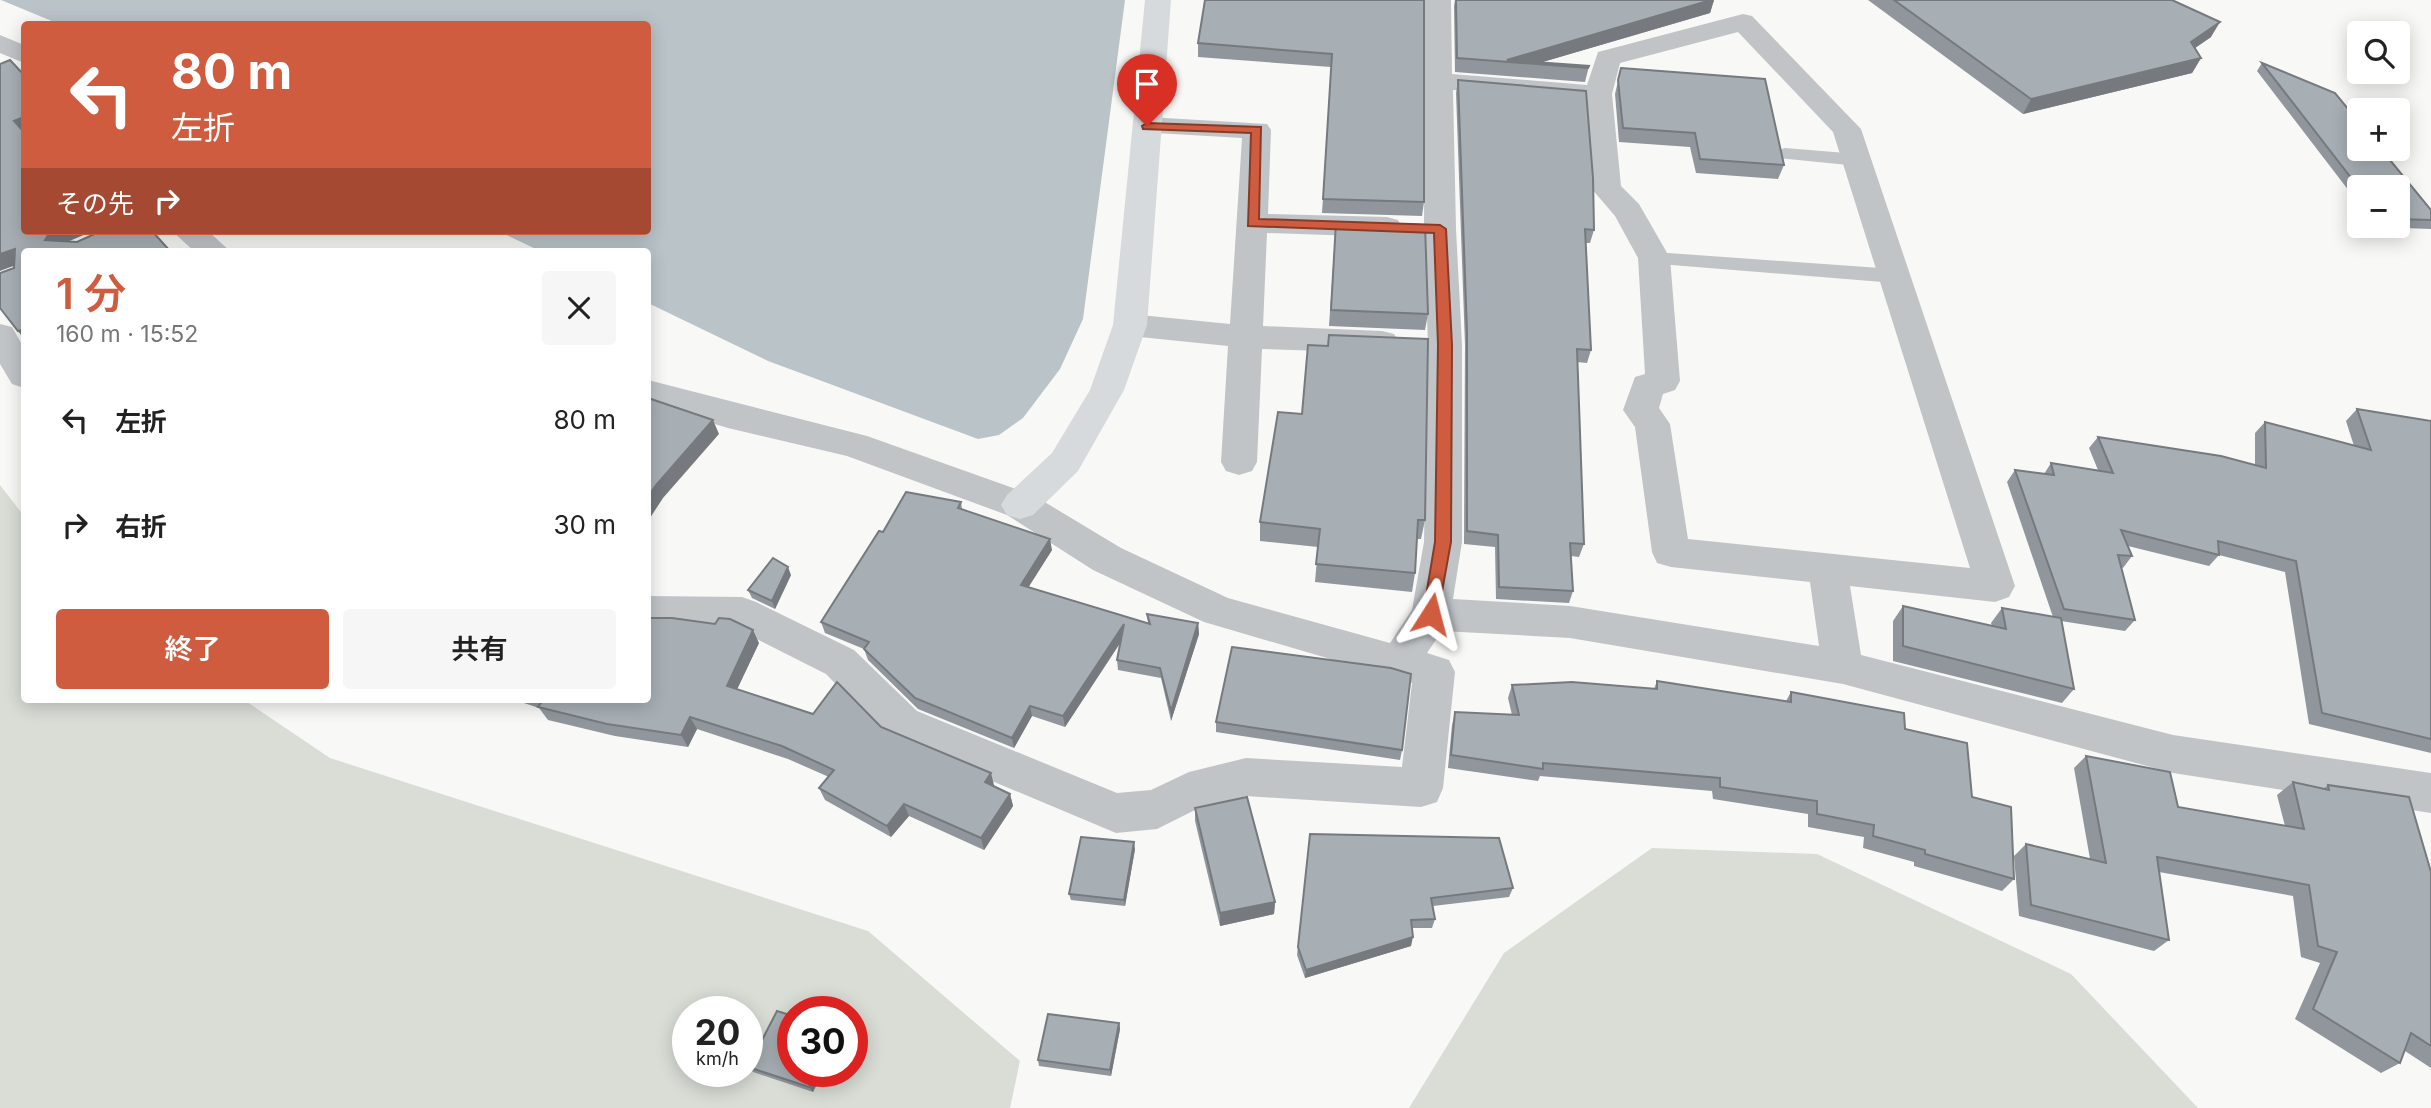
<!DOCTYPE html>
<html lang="ja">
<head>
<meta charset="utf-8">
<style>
  body { margin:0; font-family:Inter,"Noto Sans JP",sans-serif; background:#f6f6f6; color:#222; height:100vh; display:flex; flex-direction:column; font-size:26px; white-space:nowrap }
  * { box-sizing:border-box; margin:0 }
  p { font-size:23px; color:#767676 }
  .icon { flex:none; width:38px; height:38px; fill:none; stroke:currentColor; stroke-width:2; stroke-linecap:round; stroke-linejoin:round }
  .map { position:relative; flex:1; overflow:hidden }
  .sheet { position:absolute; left:21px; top:248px; width:630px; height:455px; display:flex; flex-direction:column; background:#fff; border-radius:7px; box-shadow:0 4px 18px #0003 }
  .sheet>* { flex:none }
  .guide { position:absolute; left:21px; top:21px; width:630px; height:214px; border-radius:7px; box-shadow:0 4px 18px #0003; background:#cf5c3f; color:#fff; overflow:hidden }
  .fabs { position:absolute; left:2347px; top:21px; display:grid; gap:14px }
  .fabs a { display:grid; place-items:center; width:63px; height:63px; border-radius:7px; background:#fff; box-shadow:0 4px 18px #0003; font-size:35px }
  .speed { position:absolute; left:672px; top:996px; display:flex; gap:14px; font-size:35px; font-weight:700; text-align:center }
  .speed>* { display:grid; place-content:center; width:91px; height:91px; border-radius:50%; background:#fff; box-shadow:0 4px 18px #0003; line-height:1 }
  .speed small { font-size:18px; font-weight:400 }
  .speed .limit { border:10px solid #d22; background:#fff; color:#111 }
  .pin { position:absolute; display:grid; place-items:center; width:60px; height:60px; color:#fff; margin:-72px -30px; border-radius:50% 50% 50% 0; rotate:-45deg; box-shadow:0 0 7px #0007 }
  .pin .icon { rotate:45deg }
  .me { position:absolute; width:77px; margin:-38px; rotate:9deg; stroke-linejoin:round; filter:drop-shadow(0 0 5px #0008) }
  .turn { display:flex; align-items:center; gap:24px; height:147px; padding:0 35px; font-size:32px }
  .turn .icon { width:91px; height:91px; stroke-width:2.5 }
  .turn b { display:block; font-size:49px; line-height:60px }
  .then { display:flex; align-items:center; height:66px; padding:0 35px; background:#0003; gap:14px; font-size:26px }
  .round { display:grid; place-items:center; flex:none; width:74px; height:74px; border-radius:7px; background:#f6f6f6 }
  .headline { display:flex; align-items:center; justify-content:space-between; height:119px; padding:0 35px }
  h1 { font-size:42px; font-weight:600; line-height:52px; color:#cf5c3f }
  .primary-button { display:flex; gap:14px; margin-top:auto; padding:14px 35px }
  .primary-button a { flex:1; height:80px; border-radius:7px; background:#cf5c3f; color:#fff; font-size:28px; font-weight:600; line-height:80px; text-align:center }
  .primary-button a+a { background:#f6f6f6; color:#222 }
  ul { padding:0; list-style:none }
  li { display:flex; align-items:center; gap:21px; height:105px; padding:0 35px }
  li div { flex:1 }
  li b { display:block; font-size:26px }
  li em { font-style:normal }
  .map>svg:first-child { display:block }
</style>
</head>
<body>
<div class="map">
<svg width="2431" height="1108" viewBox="0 0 2431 1108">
  <rect width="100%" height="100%" fill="#f8f8f6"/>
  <g fill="#d9ddd6" fill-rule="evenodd">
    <path d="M0,485L24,516V700H244L330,758L868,931L1020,1061L1010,1108H0ZM688,1012H747V1071H688ZM793,1012H852V1071H793Z"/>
    <path d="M1652,848L1817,854L2071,974L2198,1108H1409L1504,953Z"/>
  </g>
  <path fill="#bac4c8" d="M1,0H1125L1083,319L1060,369L1023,418L999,435L978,439L768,361L648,303V252H542L498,231H648V24H59Z"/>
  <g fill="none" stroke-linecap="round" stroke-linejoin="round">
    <g fill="#c0c4c7" fill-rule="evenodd">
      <path d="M1785,148L1858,154L1867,160L1858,166L1778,158L1776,154L1778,150Z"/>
      <path d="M1654,252L1895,269L1902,271L1905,276L1902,281L1895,283L1647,263L1644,258L1647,253Z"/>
    </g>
    <g fill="#c0c4c7" fill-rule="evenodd">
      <path d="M1425,0H1451L1452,74L1587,85L1598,52L1743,14L1752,16L1861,129L2015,586L2009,597L1995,602L1850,586L1861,655L2173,735L2431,773V813L2173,773L1843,684L1570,638L1442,631L1427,653L1449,660L1455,672L1443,788L1437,802L1421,807L1246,796L1199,808L1157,829L1116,833L887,737L826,674L737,629L648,628V596L742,597L756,602L854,650L917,711L1117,793L1151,790L1189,772L1246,758L1402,767L1412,683L1204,622L1093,570L1007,515L847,456L728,428L648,404V380L867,436L1033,495L1121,548L1228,598L1390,643L1412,610L1424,542L1428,345L1424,229ZM1738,32L1833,132L1970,568L1688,539L1670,424L1659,408L1663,394L1675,390L1680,381L1670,258L1639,204L1621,186L1612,94L1620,63ZM1453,90L1585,101L1591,188L1615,216L1638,258L1645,374L1635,377L1623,410L1635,427L1652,552L1657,563L1671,567L1810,582L1819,646L1570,606L1453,599L1462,542V345L1456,229Z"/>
      <path d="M0,35L24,45V63L0,53Z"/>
      <path d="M1148,117L1267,124L1271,130L1268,214L1387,217L1398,220L1402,227L1398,234L1387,237L1267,233L1263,326L1382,331L1394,334L1399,342L1394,350L1382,353L1262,349L1257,462L1252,471L1239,475L1226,471L1221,462L1228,346L1130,336L1118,333L1113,325L1118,317L1130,314L1230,324L1242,138L1138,132L1134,126L1138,120Z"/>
      <path d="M172,231H208L231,252H195Z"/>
      <path d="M0,324L12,327L24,348V388L12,384L0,364Z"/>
    </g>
    <path fill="#d6dadd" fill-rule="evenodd" d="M1145,0H1171L1147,325L1124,390L1078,471L1033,515L1020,519L1007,515L1001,505L1007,495L1052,453L1090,390L1113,325Z"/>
  </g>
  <g fill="#90969b">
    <path d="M1424,0V202L1422,216L1322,213L1331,67L1198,57V43Z"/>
    <path d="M1455,0H1714L1710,13L1542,62L1589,66L1585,82L1455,72L1454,6Z"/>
    <path d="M1868,0H2172L2211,37L2195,48L2201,58L2192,73L2023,114Z"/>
    <path d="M2262,63L2431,210V229L2376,227V226H2398V187H2359V204L2257,71Z"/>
    <path d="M1621,68L1784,165L1778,179L1696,173L1690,147L1619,142L1615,94Z"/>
    <path d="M1458,80L1594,230L1590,243H1585L1591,350L1587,363L1577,362L1584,544L1579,557L1571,556L1573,591L1569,603L1496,599L1495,547L1464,544L1465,345L1456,93Z"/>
    <path d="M1336,222L1428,314L1425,330L1329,326Z"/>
    <path d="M2357,409L2431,421V753L2309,724L2285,572L2219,555L2209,566L2128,546L2132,556L2123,568L2121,567L2135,620L2125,631L2061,621L2074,689L2062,703L1893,661V621L1903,606L1992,626L1991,623L2002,608L2053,617L2007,482L2015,470L2044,474L2051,463L2098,470L2089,448L2098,437L2255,465V433L2265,422L2354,446L2346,421Z"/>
    <path d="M1278,412L1425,520L1421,539H1417L1415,573L1412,592L1315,582L1318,547L1260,541V522Z"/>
    <path d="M961,502L962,509L1052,550L1028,587L1148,623L1147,614L1198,623L1199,634L1171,721L1161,678L1118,670L1117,660L1121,642L1065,727L1032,716L1014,748L918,709L868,660L864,649L825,633L821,622L883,532Z"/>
    <path d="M791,575L775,609L752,598L748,590Z"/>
    <path d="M759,643L737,689L813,714L881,727L994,785L993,786L1010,794L1013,806L984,850L909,816L891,837L825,800L819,788L829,777L788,759L697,729L688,747L615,736L548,720L539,708L521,702L519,700H648Z"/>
    <path d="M1657,681L1786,701L1791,692L1905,729L1972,797L2014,879L2002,891L1914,866V862L1863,848L1864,837L1808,827V814L1713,799L1712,791L1540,776L1538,781L1448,768L1452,725L1455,712L1512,715L1508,698L1512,685L1654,689Z"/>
    <path d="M1216,722L1402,750L1400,760L1216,732Z"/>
    <path d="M2086,756L2178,807L2285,826L2277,795L2293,782L2323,789L2328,785L2431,872V1068L2405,1051L2400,1063L2381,1073L2295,1019L2320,963L2301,957L2293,896L2159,872L2169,940L2154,951L2019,916L2014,856L2026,844L2090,859L2074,768Z"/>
    <path d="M1195,808L1275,902L1274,914L1220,926L1195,821Z"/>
    <path d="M1310,834L1513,888L1509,897L1433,906L1435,919L1432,928H1412L1411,946L1305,978L1297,955Z"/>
    <path d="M1135,849L1125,906L1071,900L1069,894Z"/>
    <path d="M1119,1023L1120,1029L1111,1076L1039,1066L1038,1060Z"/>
    <path d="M748,1067L793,1071H823L813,1092L753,1072Z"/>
  </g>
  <g fill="#767a7e">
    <path d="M1711,0H1714L1710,13L1536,64L1507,60Z"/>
    <path d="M2220,22L2211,37L2182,57L2191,42Z"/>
    <path d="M2201,58L2192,73L2023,114L2031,99Z"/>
    <path d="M24,117V133L14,121Z"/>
    <path d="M51,231H93L60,245L45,240L50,232Z"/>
    <path d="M15,249L24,262L0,271V254Z"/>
    <path d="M22,330L24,332V339L18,331Z"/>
    <path d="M713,420L719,434L663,498L648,521V497L656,485Z"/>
    <path d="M1050,539L1052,550L1023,596L1021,585Z"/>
    <path d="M788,567L791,575L775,609L772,601Z"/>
    <path d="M1198,623L1199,634L1171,721V711Z"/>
    <path d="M1124,624L1125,635L1065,727L1063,716Z"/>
    <path d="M753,630L759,643L733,698L727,686Z"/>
    <path d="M1030,706L1032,716L1014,748L1012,738Z"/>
    <path d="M690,717L697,729L688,747L681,735Z"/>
    <path d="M991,773L994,785L988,794L985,782Z"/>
    <path d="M1010,794L1013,806L984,850L981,838Z"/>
    <path d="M904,804L909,816L891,837L887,826Z"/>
    <path d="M1134,842L1135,849L1125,906L1124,900Z"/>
    <path d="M1275,902L1274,914L1220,926V913Z"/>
    <path d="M1413,937L1411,946L1305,978L1306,970Z"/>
    <path d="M1119,1023L1120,1029L1111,1076L1110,1070Z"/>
    <path d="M816,1071H823L813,1092L809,1087Z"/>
  </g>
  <g fill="#a8afb4" stroke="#767a7e" stroke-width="2">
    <path d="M1205,0H1424V202L1323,199L1332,54L1198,43Z"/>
    <path d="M1456,0H1711L1507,60L1589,66L1588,68L1457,58Z"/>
    <path d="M1894,0H2172L2220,22L2191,42L2201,58L2031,99Z"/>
    <path d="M10,60L24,75V117L14,121L24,132V231H51L50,232L45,240L77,242L101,231H152L171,252H24V334L22,330L18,331L0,308V273L14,268L15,249L0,254V64Z"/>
    <path d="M2262,63L2335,93L2359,122V149H2381L2431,210V220L2398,219V187L2359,188Z"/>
    <path d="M1621,68L1765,79L1784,165L1700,159L1695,133L1623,128L1618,80Z"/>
    <path d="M1458,80L1586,91L1593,178L1594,230L1585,229L1591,350L1577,349L1584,544L1570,543L1573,591L1499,587L1498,535L1467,531V332Z"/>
    <path d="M1336,222L1425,225L1428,314L1331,310Z"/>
    <path d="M1329,335L1428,339L1425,520H1418L1415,573L1316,564L1320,529L1260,522L1278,412L1302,414L1308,345L1328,346Z"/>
    <path d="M648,398L713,420L656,485L648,497Z"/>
    <path d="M2357,409L2431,421V739L2322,713L2296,561L2218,541L2219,555L2121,530L2132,556L2118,555L2135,620L2064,609L2015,470L2054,475L2051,463L2113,473L2098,437L2221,456L2266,468L2265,422L2371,450Z"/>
    <path d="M906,492L961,502L958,508L1050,539L1021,585L1150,624L1147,614L1198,623L1171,711L1160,668L1117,660L1124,624L1063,716L1030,706L1012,738L915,698L864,649L869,642L821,622L879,531L883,532Z"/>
    <path d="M773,558L788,567L772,601L748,590Z"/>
    <path d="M1903,606L2006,629L2002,608L2061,618L2074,689L1903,646Z"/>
    <path d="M648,618H672L715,624L719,618L730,619L753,630L727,686L813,714L837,682L881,727L991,773L985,782L1010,794L981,838L904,804L887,826L819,788L834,770L782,746L690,717L681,735L607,724L538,707L543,700H648Z"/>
    <path d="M1232,647L1391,668L1411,674L1402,750L1216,722Z"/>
    <path d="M1657,681L1791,702V692L1904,713L1905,729L1967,743L1972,797L2011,807L2014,879L1925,854V850L1873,836L1874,825L1817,814V801L1720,787V778L1543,763V769L1451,755L1455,712L1519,715L1512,685L1572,682L1657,689Z"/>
    <path d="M2086,756L2170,772L2178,807L2304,829L2293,782L2329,790L2328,785L2409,797L2431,872V1046L2411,1033L2400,1063L2313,1009L2337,952L2318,946L2309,885L2157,857L2169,940L2031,905L2026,844L2106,863Z"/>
    <path d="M1247,797L1275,902L1220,913L1195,808Z"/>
    <path d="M1310,834L1499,838L1513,888L1431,898L1435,919L1411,920L1413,937L1306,970L1298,947Z"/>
    <path d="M1081,837L1134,842L1124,900L1069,894Z"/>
    <path d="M777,1011L793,1016V1071H816L809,1087L748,1067Z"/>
    <path d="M1048,1014L1119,1023L1110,1070L1038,1060Z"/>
  </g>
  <path fill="#cf5c3f" stroke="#873c29" stroke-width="2" d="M1147,123L1261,127L1259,219L1440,225L1446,229L1452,345L1451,542L1437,619H1425L1423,614L1435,542L1438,345L1434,233L1248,226L1251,133L1143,129L1142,126Z"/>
</svg>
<div class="fabs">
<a><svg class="icon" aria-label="search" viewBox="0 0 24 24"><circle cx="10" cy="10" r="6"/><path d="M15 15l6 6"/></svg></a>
<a>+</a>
<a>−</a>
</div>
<div class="speed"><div>20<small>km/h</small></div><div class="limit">30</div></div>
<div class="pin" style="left:1147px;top:126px;background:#d93025"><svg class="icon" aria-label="arrive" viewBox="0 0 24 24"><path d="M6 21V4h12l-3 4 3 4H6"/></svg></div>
<svg class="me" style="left:1431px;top:614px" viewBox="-20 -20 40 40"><path d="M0-17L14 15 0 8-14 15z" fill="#cf5c3f" stroke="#fff" stroke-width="4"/></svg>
<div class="guide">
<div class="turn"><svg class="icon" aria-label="left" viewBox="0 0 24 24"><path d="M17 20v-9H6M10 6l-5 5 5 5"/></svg><div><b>80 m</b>左折</div></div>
<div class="then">その先<svg class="icon" aria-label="right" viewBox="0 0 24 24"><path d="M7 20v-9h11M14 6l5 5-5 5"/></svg></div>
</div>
<section class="sheet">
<div class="headline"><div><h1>1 分</h1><p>160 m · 15:52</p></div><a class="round"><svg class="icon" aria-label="close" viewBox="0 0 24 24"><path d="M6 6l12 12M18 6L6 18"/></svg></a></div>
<ul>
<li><svg class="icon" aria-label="left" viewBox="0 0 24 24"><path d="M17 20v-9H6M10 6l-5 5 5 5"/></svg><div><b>左折</b></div><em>80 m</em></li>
<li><svg class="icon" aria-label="right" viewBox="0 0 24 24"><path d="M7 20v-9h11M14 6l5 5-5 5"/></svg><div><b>右折</b></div><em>30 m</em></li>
</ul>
<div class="primary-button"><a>終了</a><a>共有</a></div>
</section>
</div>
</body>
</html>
